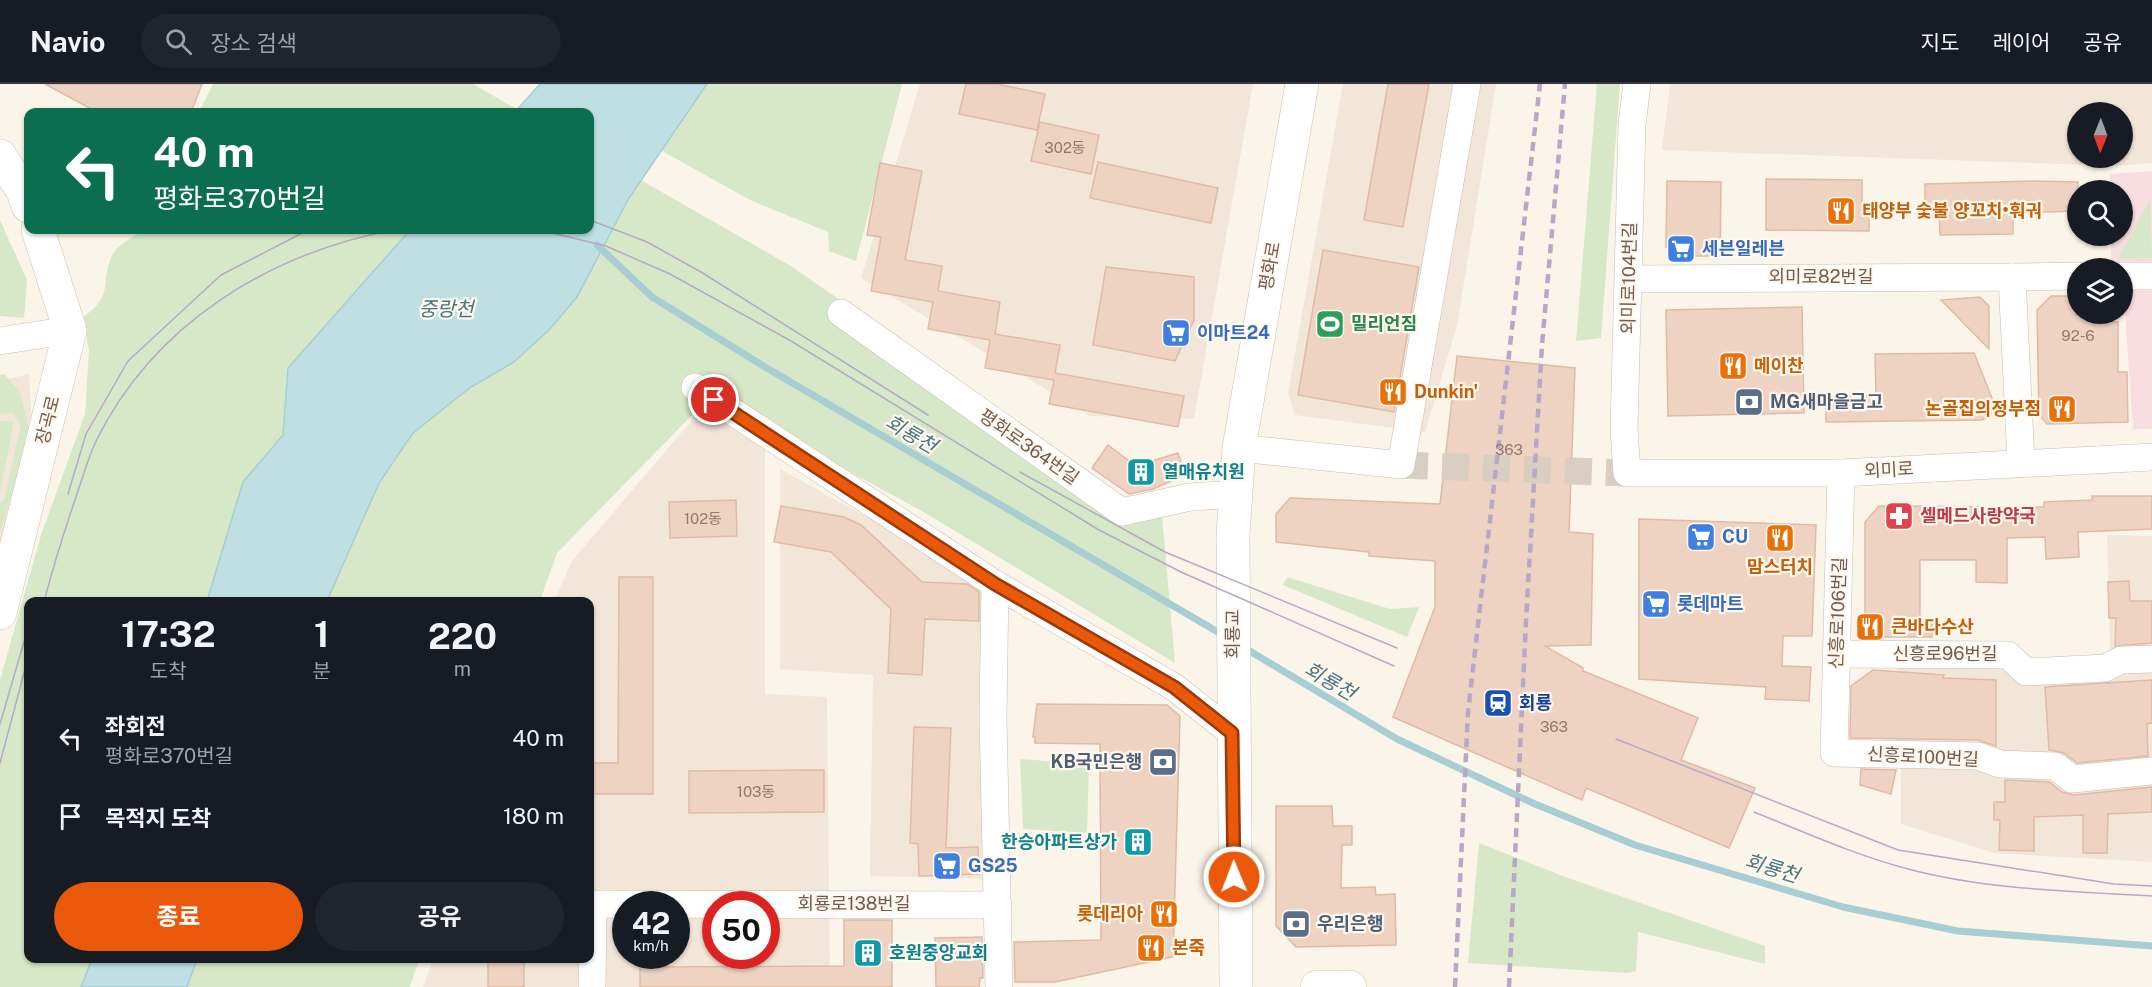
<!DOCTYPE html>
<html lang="ko">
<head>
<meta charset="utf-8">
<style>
  body { margin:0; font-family:"Public Sans","Noto Sans KR",sans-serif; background:#20242c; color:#f1f3f6; height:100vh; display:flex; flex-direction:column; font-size:22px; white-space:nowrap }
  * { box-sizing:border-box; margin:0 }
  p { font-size:20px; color:#9ea1a6 }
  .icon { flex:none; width:33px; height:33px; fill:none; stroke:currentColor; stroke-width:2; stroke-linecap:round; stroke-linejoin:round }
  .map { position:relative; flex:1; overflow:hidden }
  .panel { position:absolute; left:24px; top:513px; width:570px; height:366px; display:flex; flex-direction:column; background:#171b24; border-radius:12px; box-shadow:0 2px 4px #0004 }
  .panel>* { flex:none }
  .top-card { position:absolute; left:24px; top:24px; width:570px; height:126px; border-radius:12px; box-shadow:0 2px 4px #0004; background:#0b6e4f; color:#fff; overflow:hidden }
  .needle { width:39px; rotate:181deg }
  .buttons { position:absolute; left:2067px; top:18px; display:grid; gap:12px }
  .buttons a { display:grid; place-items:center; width:66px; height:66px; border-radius:50%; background:#171b24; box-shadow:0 2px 4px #0004; font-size:30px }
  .speed { position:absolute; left:612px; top:807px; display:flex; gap:12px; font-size:30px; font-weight:700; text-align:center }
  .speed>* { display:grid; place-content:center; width:78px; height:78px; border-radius:50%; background:#171b24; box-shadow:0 2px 4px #0004; line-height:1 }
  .speed small { font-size:15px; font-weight:400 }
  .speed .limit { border:9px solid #d22; background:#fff; color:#111 }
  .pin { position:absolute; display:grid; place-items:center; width:51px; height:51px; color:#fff; margin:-26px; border:3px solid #fff; border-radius:50%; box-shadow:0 2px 6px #0007 }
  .me { position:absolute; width:66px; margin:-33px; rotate:359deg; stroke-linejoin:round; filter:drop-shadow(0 0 4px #0008) }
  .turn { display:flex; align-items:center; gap:21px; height:126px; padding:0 30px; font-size:27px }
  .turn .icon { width:78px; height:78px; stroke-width:2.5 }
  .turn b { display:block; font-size:42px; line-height:51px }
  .eta { display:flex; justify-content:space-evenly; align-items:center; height:102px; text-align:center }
  .eta b { font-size:36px; font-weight:700; line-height:42px }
  .action { display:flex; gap:12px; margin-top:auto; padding:12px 30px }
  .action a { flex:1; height:69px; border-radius:36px; background:#ea580c; color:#fff; font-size:24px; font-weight:700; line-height:69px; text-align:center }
  .action a+a { background:#20242c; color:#f1f3f6 }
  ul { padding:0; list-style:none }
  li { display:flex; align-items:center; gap:18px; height:78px; padding:0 30px }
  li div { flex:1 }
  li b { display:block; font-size:22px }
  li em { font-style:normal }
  header { display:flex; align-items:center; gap:36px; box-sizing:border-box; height:84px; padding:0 30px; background:#171b24; border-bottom:2px solid #363941 }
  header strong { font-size:28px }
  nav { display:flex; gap:33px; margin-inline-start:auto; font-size:21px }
  .search { width:420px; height:54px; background:#20242c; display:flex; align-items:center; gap:15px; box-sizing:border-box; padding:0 21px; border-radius:33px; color:#9ea1a6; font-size:22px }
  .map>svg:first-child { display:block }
</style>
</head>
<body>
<header>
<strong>Navio</strong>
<div class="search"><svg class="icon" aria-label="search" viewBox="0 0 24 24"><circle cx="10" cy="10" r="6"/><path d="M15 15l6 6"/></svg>장소 검색</div>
<nav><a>지도</a><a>레이어</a><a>공유</a></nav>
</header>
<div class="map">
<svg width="2152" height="903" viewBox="0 0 2152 903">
  <rect width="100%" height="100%" fill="#fbf4e9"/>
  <g fill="#f2e6d8" fill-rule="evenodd">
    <path d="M920,0H1253L1194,335L1090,332L861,194Z"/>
    <path d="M1343,0H1496L1457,242L1425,348L1295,331L1288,309Z"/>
    <path d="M1670,0H2152V79L2118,82L1662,66ZM2078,28H2122V74H2078Z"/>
    <path d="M29,290L32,342L0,460V297Z"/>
    <path d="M710,315L765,346V610L827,613L830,903H423L433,875L590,874V518L554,517L572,477ZM626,820H676V872H626ZM716,820H766V872H716Z"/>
    <path d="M780,385L1001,507L995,795L870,792L873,591L780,585Z"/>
    <path d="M2107,451L2152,452V778L1994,769L1901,740V680L1896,656L1897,579L2003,582L2111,592Z"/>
  </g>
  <path fill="#f8dde1" d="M2152,87V345H2133L2122,184H2113L2111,180V152H2122V106H2110V90Z"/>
  <g fill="#d6e8c8">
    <path d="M213,0H473L522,28H199Z"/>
    <path d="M542,0H902L856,177L829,167L828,148L750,116Z"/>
    <path d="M1597,0H1620L1601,254L1576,257Z"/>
    <path d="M590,67L791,182L1108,402L1134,419L1162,431L1175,579L920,426L753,335L697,326L557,469L540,517L28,518V874L419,875L410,903H0V596L41,451L85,330L89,267L83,233C116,211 99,196 113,170C117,161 135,152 143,146H590Z"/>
    <path d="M2150,115L2152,174L2118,175Z"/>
    <path d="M0,136L27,196L24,234L0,232Z"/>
    <path d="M4,290L20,308L30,350L0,448V419L4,416L21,341L12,329L0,330V291Z"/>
    <path d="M0,337H14L0,408Z"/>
    <path d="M1287,493L1390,525L1419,523L1407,553L1283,501Z"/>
    <path d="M1020,675L1089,680L1087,749L1023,745Z"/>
    <path d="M1479,759L1568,794L1765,862V880L1638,848L1636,887L1627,889L1468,879Z"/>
  </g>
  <g fill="#bfdfe3" stroke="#a6ced4" stroke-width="1.5">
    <path d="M540,0H707L629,114L577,213L549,246L514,278L471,303L413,349L379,399L327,517H207L243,398L283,351L288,284L410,146H590V28H515Z"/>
    <path d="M92,875V874L197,875L187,903H81Z"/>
  </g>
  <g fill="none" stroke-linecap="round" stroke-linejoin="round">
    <g stroke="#a6ced4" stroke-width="7">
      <path d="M597,161L652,213L765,283L1223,551"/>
      <path d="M1243,563L1397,655L1535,720L1635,761L1843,823L1958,847L2152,862"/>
    </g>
  </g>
  <g fill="#eed3c3" stroke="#e0baa5" stroke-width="1.5">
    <path d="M45,0H202L191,28H97Z"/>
    <path d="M966,0H997L1045,10L1037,46L959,30Z"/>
    <path d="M1388,0H1429L1403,143L1364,136Z"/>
    <path d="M1040,38L1099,51L1091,90L1031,77Z"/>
    <path d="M1098,78L1218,104L1211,139L1090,114Z"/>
    <path d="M880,79L922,87L905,176L942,182L938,207L1000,218L995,250L1060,261L1055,289L1184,312L1178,343L1049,320L1054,296L985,284L990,256L928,245L933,218L871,207L881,153L867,151Z"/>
    <path d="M1766,95L1862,96V123H1869V147L1766,146Z"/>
    <path d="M1667,97L1721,98L1720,172H1677V163H1666Z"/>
    <path d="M2034,97L2078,98V127L2013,129V150L1940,151L1939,123H1925V100Z"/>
    <path d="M1323,166L1419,183L1394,328L1298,311Z"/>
    <path d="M1106,183L1194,193V236L1175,277L1093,261Z"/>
    <path d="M2051,212H2078V230H2105V238H2118V288H2127L2128,338L2047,340L2039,330L2037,226Z"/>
    <path d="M1980,213L1989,222V265L1941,216Z"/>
    <path d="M1802,223L1804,329L1668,332L1666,226Z"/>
    <path d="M1974,269L1992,314L1991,331L1982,336L1826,338V313L1876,312L1875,270Z"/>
    <path d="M1457,272L1575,284L1569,448L1593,450L1591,561L1545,562L1583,584V587L1698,634L1681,676L1755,704L1729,764L1586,704L1582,716L1393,633L1435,523V477L1369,472V468L1276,458V430L1290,414L1440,420Z"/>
    <path d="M1108,361L1136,382L1178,369L1185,391L1153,405L1129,410L1092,384Z"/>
    <path d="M2092,412H2152V445L2078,448L2079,473L2046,475L2045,453L2007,454V499L1976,498V476H1920V536H1932V553H1865V438L1879,422L2044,423V418L2092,416Z"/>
    <path d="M736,416L737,452L670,454L669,418Z"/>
    <path d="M781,422L844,433L861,441L922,498L967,500L979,508V537L925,535L922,591L888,589L891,525L831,468L774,458Z"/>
    <path d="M1639,435L1816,441L1812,552H1783L1782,582L1811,583L1809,617L1765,615L1766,603L1639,595Z"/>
    <path d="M619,493H653V710H590V679H618Z"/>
    <path d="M2129,497L2130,517H2152V559L2115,562L2116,534H2109L2108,498Z"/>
    <path d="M1873,586L1944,591L1943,594L1996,596V662L1978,656L1850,654L1851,602Z"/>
    <path d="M2152,596V639L2147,640L2148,672L2077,679L2064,669L2049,666L2045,603Z"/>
    <path d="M1037,620L1167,621L1180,632L1173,873L1055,898H1015L1014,858L1101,856L1100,660L1035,659V653H1033Z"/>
    <path d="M914,643L951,644L946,764L978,763L979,790L919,792L918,760L910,759Z"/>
    <path d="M1861,685L1896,686L1891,710L1860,701Z"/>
    <path d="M824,686V728L689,729V687Z"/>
    <path d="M2005,696L2049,698L2062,708L2074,711L2152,703V728L2108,730L2107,769H2083V731L2034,733V767L1999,766L2000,736H1994V718H2005Z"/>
    <path d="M1276,722H1332L1333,742H1352V761H1342L1341,804L1375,803L1376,811L1395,810L1396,861L1296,863L1276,842Z"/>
    <path d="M844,836H892V903H640V883L844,882Z"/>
    <path d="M982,853L983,894H980L979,903H936L935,854Z"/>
    <rect x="488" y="874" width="36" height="29"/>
  </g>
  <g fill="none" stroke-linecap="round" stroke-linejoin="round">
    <path stroke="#d9cec2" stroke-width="27" stroke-dasharray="27 14" stroke-linecap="butt" d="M1401,381L1627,389"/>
    <g stroke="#ccbcb0" stroke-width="28">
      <g id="street">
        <path d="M1637,0L1632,40L1624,345L1627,389H1841L2152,373"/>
        <path d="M2122,192H2152"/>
        <path d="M2012,193L2078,192"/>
        <path d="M1630,195L2012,193L2021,379"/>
        <path d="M841,229L1122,428L1190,413L1236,410"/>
        <path d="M0,257L70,246"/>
        <path d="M695,303L995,500L1174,603L1232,649"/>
        <path d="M1239,364L1401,381L1467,0"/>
        <path d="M1841,389L1834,669L1978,672L2000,680L2055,682L2072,695L2152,687"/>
        <path d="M995,500L993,634L999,903"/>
        <path d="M1837,570L2008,571L2026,588L2105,584L2121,576L2152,575"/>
        <path d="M592,903L593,820L998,821"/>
      </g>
    </g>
    <g stroke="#d1beb0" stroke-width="34">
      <g id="secondary">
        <path d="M0,72L23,107L28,122"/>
        <path d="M0,529L70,246L38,146"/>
        <path d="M1236,903L1233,451L1239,364L1302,0"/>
        <path d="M1317,903H1350"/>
      </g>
    </g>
    <use href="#street" stroke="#fff" stroke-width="27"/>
    <use href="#secondary" stroke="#fff" stroke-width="33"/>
    <g stroke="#b7a8c5" stroke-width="1.5">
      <path d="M590,136L647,158L701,188L928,331"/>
      <path d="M540,146L606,162L670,190L791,257L1099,446L1181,488L1394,582"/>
      <path d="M1020,388L1165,468L1397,564"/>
      <path d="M68,410L86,350L128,277L221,191L308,146"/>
      <path d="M44,518C54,479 66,442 79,404C84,389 89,372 96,357C154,240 268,170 393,146"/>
      <path d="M0,640L28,544"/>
      <path d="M1616,655L1898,766L2114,800L2152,802"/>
      <path d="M0,679L28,574"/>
      <path d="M1754,728C1804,748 1855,771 1908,785C1987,806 2071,807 2152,812"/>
    </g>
    <g stroke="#b7a8c5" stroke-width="4.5" stroke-dasharray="9 6" stroke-linecap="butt">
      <path d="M1455,903L1468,628L1540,0"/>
      <path d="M1509,903L1526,537L1542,261L1565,0"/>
    </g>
  </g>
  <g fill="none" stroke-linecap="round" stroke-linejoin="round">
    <g stroke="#983908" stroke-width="15">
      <path id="route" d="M714,316L995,500L1174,603L1232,649L1234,793"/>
    </g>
    <use href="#route" stroke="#ea580c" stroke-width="10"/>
  </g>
  <defs>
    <g id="restaurant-square" transform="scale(1.5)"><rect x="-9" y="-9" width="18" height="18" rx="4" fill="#e8710a" stroke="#fef8ef"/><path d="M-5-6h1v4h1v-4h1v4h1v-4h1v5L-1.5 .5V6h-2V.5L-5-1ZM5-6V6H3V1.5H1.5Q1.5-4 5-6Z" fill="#fff"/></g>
    <g id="supermarket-square" transform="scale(1.5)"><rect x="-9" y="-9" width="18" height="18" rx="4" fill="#3f7fe0" stroke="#fef8ef"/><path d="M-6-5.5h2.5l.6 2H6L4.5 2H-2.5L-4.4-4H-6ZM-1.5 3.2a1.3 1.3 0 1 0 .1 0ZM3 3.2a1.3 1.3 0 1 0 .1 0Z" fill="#fff"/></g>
    <g id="stadium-square" transform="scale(1.5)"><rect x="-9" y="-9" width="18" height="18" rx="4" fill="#2e9e5b" stroke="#fef8ef"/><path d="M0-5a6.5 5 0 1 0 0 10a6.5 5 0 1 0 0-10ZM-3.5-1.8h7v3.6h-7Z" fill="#fff"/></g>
    <g id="bank-square" transform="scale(1.5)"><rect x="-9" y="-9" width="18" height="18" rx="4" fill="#5c6f8a" stroke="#fef8ef"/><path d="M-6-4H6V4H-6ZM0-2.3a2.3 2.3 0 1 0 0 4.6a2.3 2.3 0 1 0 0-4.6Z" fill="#fff"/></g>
    <g id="building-square" transform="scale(1.5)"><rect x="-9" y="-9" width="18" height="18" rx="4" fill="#0f9aa8" stroke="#fef8ef"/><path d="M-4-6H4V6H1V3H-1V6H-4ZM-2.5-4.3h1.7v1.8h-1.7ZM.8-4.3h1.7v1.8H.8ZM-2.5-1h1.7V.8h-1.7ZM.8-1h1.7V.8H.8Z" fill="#fff"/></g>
    <g id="pharmacy-square" transform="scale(1.5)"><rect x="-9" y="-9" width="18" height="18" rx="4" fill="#e0444e" stroke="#fef8ef"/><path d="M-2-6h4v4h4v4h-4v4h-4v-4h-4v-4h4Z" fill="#fff"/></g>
    <g id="station-square" transform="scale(1.5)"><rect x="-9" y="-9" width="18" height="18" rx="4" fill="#1a4fb4" stroke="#fef8ef"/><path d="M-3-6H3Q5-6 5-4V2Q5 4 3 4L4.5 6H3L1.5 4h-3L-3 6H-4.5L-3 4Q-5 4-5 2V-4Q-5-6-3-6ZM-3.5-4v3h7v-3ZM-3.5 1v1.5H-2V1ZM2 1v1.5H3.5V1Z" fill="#fff"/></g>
  </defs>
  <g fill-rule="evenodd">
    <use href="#restaurant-square" x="1841" y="127"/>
    <use href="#supermarket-square" x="1681" y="165"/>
    <use href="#stadium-square" x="1330" y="240"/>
    <use href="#supermarket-square" x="1176" y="249"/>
    <use href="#restaurant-square" x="1733" y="282"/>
    <use href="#restaurant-square" x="1393" y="308"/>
    <use href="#bank-square" x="1749" y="318"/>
    <use href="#restaurant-square" x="2062" y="325"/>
    <use href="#building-square" x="1141" y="388"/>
    <use href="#pharmacy-square" x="1899" y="432"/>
    <use href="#supermarket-square" x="1701" y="453"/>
    <use href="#restaurant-square" x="1780" y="454"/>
    <use href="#supermarket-square" x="1656" y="520"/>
    <use href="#restaurant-square" x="1870" y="543"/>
    <use href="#station-square" x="1498" y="619"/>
    <use href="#bank-square" x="1163" y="678"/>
    <use href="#building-square" x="1138" y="758"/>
    <use href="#supermarket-square" x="947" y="782"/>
    <use href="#restaurant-square" x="1164" y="830"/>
    <use href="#bank-square" x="1296" y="840"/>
    <use href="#restaurant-square" x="1151" y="864"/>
    <use href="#building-square" x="868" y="869"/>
  </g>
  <g text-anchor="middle" stroke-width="4.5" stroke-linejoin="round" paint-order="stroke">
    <g font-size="15" fill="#92796c">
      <text x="1065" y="69">302동</text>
      <text x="2078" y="257">92-6</text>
      <text x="1509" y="371">363</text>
      <text x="703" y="440">102동</text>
      <text x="1554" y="648">363</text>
      <text x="756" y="713">103동</text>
    </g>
    <g font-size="18" font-weight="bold" fill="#c56008" stroke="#fef8ef" text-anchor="start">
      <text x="1862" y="133">태양부 숯불 양꼬치•훠궈</text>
      <text x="1754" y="288">메이찬</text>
      <text x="1414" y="314">Dunkin'</text>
      <text x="2041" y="331" text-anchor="end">논골집의정부점</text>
      <text x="1780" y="489" text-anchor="middle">맘스터치</text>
      <text x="1891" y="549">큰바다수산</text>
      <text x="1143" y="836" text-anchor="end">롯데리아</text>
      <text x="1172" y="870">본죽</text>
    </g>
    <g font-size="18" font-weight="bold" fill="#366cbe" stroke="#fef8ef" text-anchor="start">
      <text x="1702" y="171">세븐일레븐</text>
      <text x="1197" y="255">이마트24</text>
      <text x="1722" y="459">CU</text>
      <text x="1677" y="526">롯데마트</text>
      <text x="968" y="788">GS25</text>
    </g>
    <g font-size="18" fill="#745b4f" stroke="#fef8ef">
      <text transform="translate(1270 182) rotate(-80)" y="6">평화로</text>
      <text x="1821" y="199">외미로82번길</text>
      <text transform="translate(1629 194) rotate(-89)" y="6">외미로104번길</text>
      <text transform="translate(48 336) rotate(-76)" y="6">장곡로</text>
      <text transform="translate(1029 363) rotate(35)" y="6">평화로364번길</text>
      <text transform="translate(1889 386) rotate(-3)" y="6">외미로</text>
      <text transform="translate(1838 529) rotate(-88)" y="6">신흥로106번길</text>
      <text transform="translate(1233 550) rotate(-90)" y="6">회룡교</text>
      <text x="1945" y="576">신흥로96번길</text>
      <text transform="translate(1923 673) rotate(3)" y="6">신흥로100번길</text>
      <text x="854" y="826">회룡로138번길</text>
    </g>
    <g font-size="18" font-weight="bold" fill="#27864d" stroke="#fef8ef" text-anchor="start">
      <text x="1351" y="246">밀리언짐</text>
    </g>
    <g font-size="18" font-weight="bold" fill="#4e5e75" stroke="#fef8ef" text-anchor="start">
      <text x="1770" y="324">MG새마을금고</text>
      <text x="1142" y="684" text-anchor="end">KB국민은행</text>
      <text x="1317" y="846">우리은행</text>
    </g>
    <g font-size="18" font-weight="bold" fill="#0d838f" stroke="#fef8ef" text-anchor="start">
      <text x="1162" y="394">열매유치원</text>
      <text x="1117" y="764" text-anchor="end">한승아파트상가</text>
      <text x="889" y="875">호원중앙교회</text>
    </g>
    <g font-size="18" font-weight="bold" fill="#be3a42" stroke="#fef8ef" text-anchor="start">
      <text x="1920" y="438">셀메드사랑약국</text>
    </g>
    <g font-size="18" font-weight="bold" fill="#164399" stroke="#fef8ef" text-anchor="start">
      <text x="1519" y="625">회룡</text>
    </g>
    <g font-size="20" font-style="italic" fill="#47767e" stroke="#fef8ef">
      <text x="446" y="232">중랑천</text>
      <text transform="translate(911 350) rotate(30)" y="7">회룡천</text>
      <text transform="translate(1330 597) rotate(30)" y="7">회룡천</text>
      <text transform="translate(1772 784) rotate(17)" y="7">회룡천</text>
    </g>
  </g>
</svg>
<div class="buttons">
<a><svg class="needle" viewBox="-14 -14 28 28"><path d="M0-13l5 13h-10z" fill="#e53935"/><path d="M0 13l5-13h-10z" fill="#9ea1a6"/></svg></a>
<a><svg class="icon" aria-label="search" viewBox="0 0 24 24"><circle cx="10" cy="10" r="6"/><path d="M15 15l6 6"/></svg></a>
<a><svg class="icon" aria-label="layers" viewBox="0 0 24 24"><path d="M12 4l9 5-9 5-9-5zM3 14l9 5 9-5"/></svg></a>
</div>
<div class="speed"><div>42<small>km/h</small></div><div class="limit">50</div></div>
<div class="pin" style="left:714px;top:316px;background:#d93025"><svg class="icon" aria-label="arrive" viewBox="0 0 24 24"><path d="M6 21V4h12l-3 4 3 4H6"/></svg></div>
<svg class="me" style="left:1234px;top:793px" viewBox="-20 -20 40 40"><circle r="17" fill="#ea580c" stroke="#fff" stroke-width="3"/><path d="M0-11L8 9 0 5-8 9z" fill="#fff"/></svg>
<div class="top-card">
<div class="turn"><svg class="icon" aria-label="left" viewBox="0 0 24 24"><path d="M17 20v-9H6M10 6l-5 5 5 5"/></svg><div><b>40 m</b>평화로370번길</div></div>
</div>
<section class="panel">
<div class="eta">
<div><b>17:32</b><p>도착</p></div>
<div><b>1</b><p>분</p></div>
<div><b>220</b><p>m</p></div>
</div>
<ul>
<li><svg class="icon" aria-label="left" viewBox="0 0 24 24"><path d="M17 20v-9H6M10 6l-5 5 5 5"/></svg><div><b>좌회전</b><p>평화로370번길</p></div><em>40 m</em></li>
<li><svg class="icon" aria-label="arrive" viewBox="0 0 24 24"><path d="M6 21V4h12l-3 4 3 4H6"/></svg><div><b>목적지 도착</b></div><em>180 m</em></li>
</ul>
<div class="action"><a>종료</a><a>공유</a></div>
</section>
</div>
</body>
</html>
